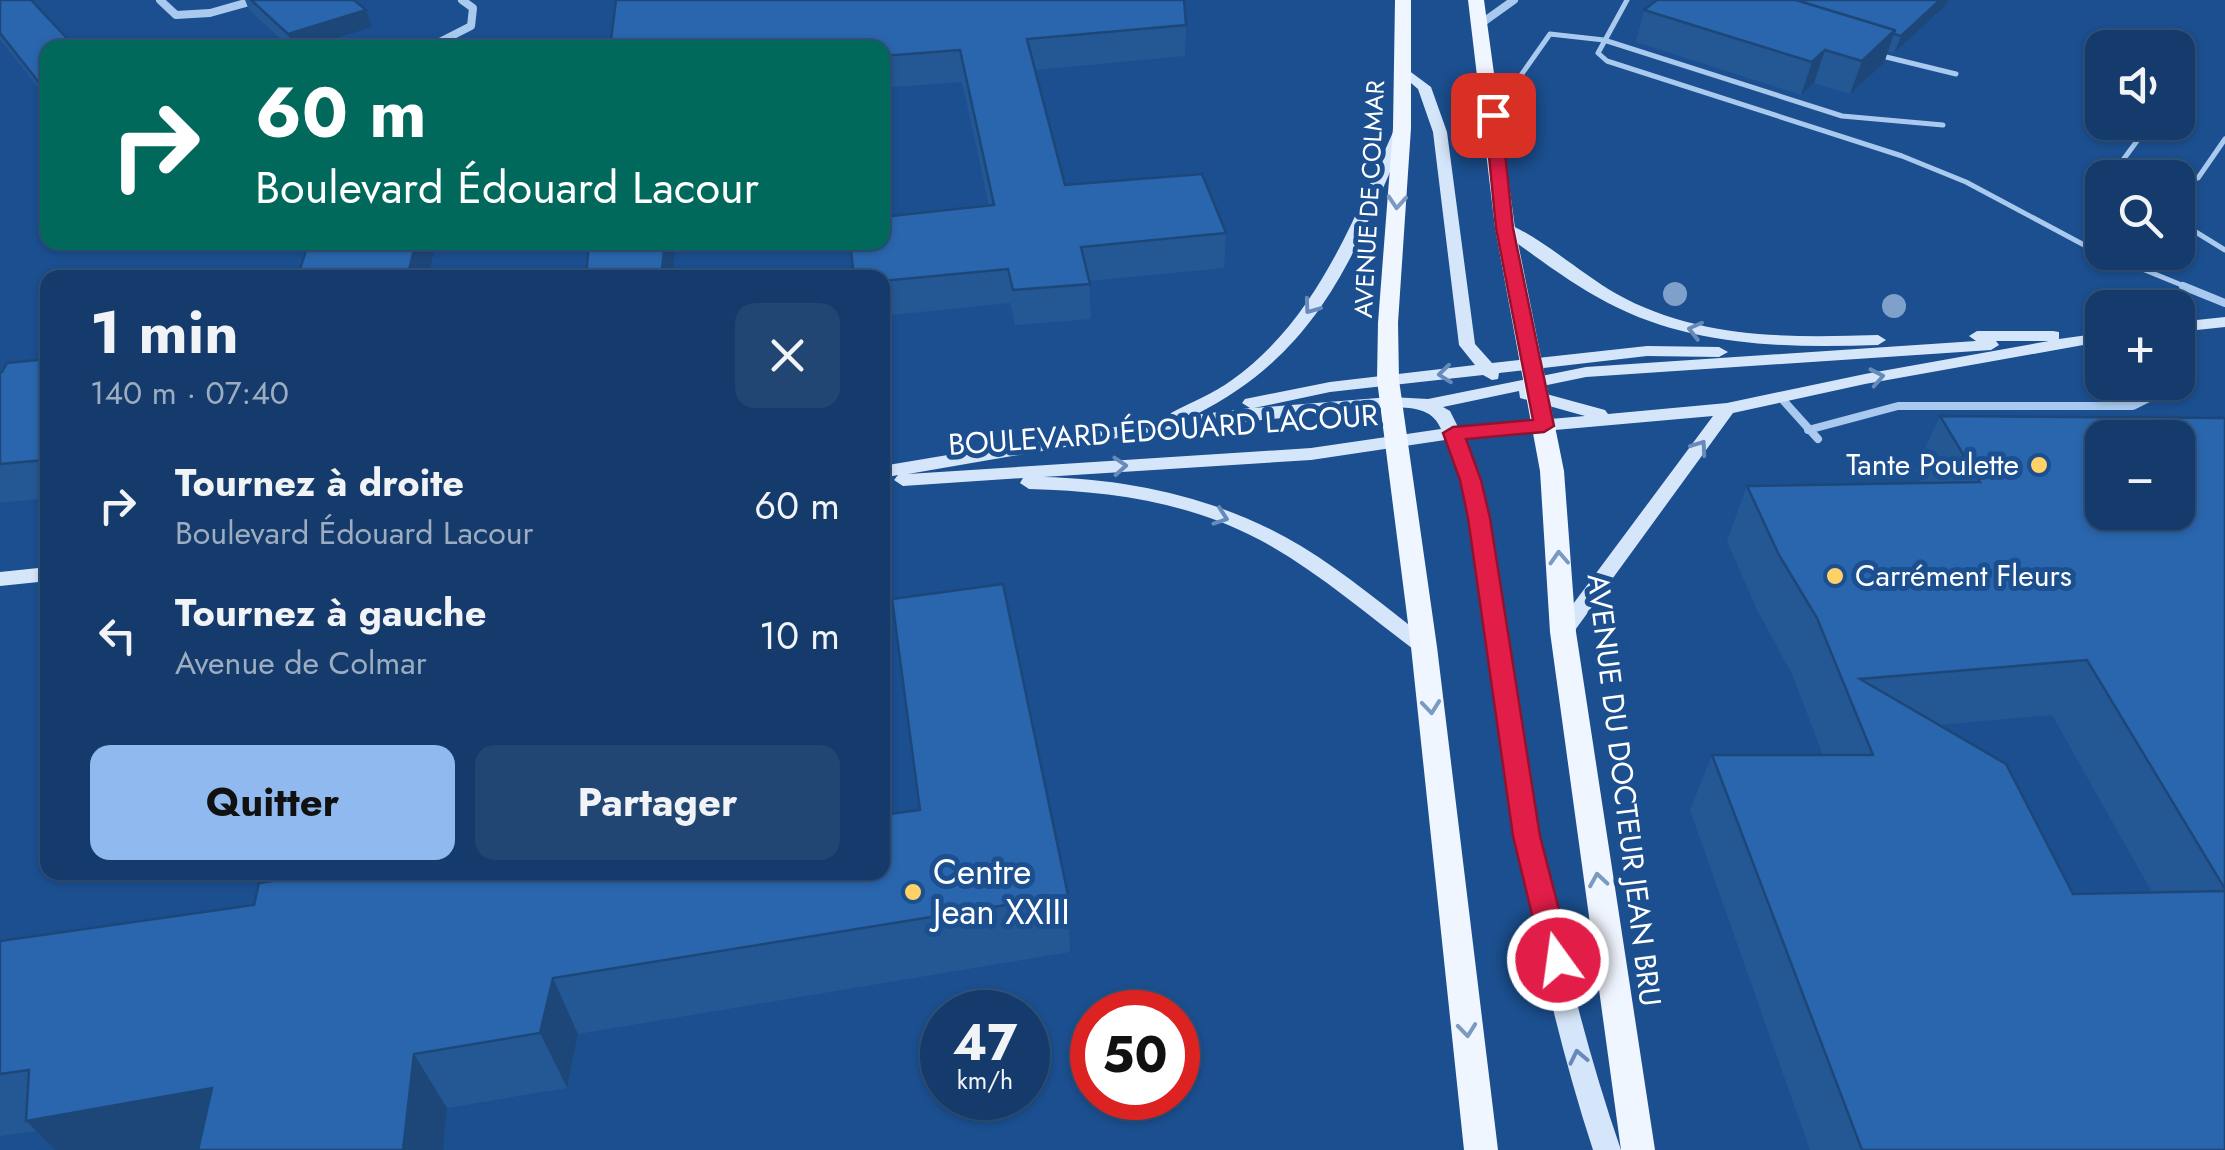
<!DOCTYPE html>
<html lang="fr">
<head>
<meta charset="utf-8">
<style>
  body { margin:0; font-family:Jost,sans-serif; background:#214673; color:#f1f3f6; height:100vh; display:flex; flex-direction:column; font-size:38px; white-space:nowrap }
  * { box-sizing:border-box; margin:0 }
  p { font-size:32px; color:#9dadc1 }
  .icon { flex:none; width:55px; height:55px; fill:none; stroke:currentColor; stroke-width:2; stroke-linecap:round; stroke-linejoin:round }
  .map { position:relative; flex:1; overflow:hidden }
  .details { position:absolute; left:40px; top:270px; width:850px; height:610px; display:flex; flex-direction:column; background:#143b6b; border-radius:20px; box-shadow:0 2px 8px #0004,0 0 0 2px #33557e }
  .details>* { flex:none }
  .hud { position:absolute; left:40px; top:40px; width:850px; height:210px; border-radius:20px; box-shadow:0 2px 8px #0004,0 0 0 2px #33557e; background:#00695c; color:#fff; overflow:hidden }
  .buttons { position:absolute; left:2085px; top:30px; display:grid; gap:20px }
  .buttons a { display:grid; place-items:center; width:110px; height:110px; border-radius:20px; background:#143b6b; box-shadow:0 2px 8px #0004,0 0 0 2px #33557e; font-size:50px }
  .speed { position:absolute; left:920px; top:990px; display:flex; gap:20px; font-size:50px; font-weight:700; text-align:center }
  .speed>* { display:grid; place-content:center; width:130px; height:130px; border-radius:50%; background:#143b6b; box-shadow:0 2px 8px #0004,0 0 0 2px #33557e; line-height:1 }
  .speed small { font-size:25px; font-weight:400 }
  .speed .limit { border:15px solid #d22; background:#fff; color:#111 }
  .pin { position:absolute; display:grid; place-items:center; width:85px; height:85px; color:#fff; margin:-42px; border-radius:20px; box-shadow:0 5px 15px #0006 }
  .me { position:absolute; width:110px; margin:-55px; rotate:346deg; stroke-linejoin:round; filter:drop-shadow(0 0 8px #0008) }
  .turn { display:flex; align-items:center; gap:35px; height:210px; padding:0 50px; font-size:45px }
  .turn .icon { width:130px; height:130px; stroke-width:2.5 }
  .turn b { display:block; font-size:70px; line-height:85px }
  .round { display:grid; place-items:center; flex:none; width:105px; height:105px; border-radius:20px; background:#214673 }
  .summary { display:flex; align-items:center; justify-content:space-between; height:170px; padding:0 50px }
  h1 { font-size:60px; font-weight:700; line-height:75px }
  .cta { display:flex; gap:20px; margin-top:auto; padding:20px 50px }
  .cta a { flex:1; height:115px; border-radius:20px; background:#90b9f0; color:#111; font-size:40px; font-weight:700; line-height:115px; text-align:center }
  .cta a+a { background:#214673; color:#f1f3f6 }
  ul { padding:0; list-style:none }
  li { display:flex; align-items:center; gap:30px; height:130px; padding:0 50px }
  li div { flex:1 }
  li b { display:block; font-size:38px }
  li em { font-style:normal }
  .map>svg:first-child { display:block }
</style>
</head>
<body>
<div class="map">
<svg width="2225" height="1150" viewBox="0 0 2225 1150">
  <rect width="100%" height="100%" fill="#1b4f8f"/>
  <g fill="none" stroke-linecap="round" stroke-linejoin="round">
    <g stroke="#a9c9ee" stroke-width="5">
      <path d="M1627,0L1598,53L1607,61L1902,156L1966,182L2086,246L2189,288"/>
      <path d="M1878,55L1956,74"/>
      <path d="M1493,115L1550,34L1604,40L1842,116L1943,125"/>
      <path d="M2118,178L2120,164L2151,122"/>
      <path d="M2178,185L2198,178L2225,139"/>
      <path d="M2178,221L2225,250"/>
    </g>
    <g stroke="#a9c9ee" stroke-width="8">
      <path d="M2183,286L2225,303"/>
      <path d="M1782,399L1818,439"/>
      <path d="M1808,430L1898,406H2133L2161,392L2163,382"/>
    </g>
    <g stroke="#a9c9ee" stroke-width="8">
      <path d="M160,0L176,15L210,13L256,0"/>
      <path d="M1479,25L1514,0"/>
      <path d="M428,48L471,26L473,8L462,0"/>
    </g>
    <g fill="#d6e6fa" fill-rule="evenodd">
      <path d="M1404,67L1431,87L1447,132L1475,344L1492,363L1647,346L1719,347L1728,352L1719,357L1647,356L1499,373L1498,379L1492,380L1483,375L1330,392L1254,408L1390,397L1428,399L1586,367L1976,341L1969,336L1977,331H2053L2059,332V339L2102,333L2100,342L1865,384L1733,413L1570,637H1556L1553,632L1556,627L1713,416L1463,438L1480,480C1517,705 1546,934 1621,1150H1593C1522,933 1496,705 1462,480L1445,440L1311,460L1043,477C1132,479 1223,499 1301,546C1347,574 1388,609 1431,642L1434,647L1431,652H1417C1366,614 1317,571 1260,540C1189,502 1109,491 1029,489L1020,483L1023,478L903,486L894,480L898,475L882,478V466L1169,418L1171,413C1191,402 1213,394 1232,380C1316,320 1353,221 1394,130L1401,126L1408,130C1355,252 1322,351 1195,415L1250,408L1242,403L1245,399L1330,382L1475,365L1459,345L1433,132L1418,89L1397,71ZM1996,341H2049L1865,374L1727,403L1608,414L1605,410L1528,389L1586,377L1991,350L1999,345ZM1519,391L1520,398L1585,416L1458,427L1450,411L1443,407ZM1390,407C1411,408 1432,407 1441,429L1311,448L908,474L1164,430Z"/>
      <path d="M1505,223C1537,234 1583,275 1615,293C1696,339 1788,338 1878,335L1886,340L1878,345C1786,348 1692,347 1608,303C1570,283 1535,256 1500,231L1497,228Z"/>
      <path d="M2225,317V327L2178,332V322Z"/>
      <path d="M48,567V581L0,586V572Z"/>
    </g>
    <g fill="#f0f6ff" fill-rule="evenodd">
      <path d="M1395,0H1411V128L1398,323L1399,380L1437,647L1498,1150H1464L1411,647L1377,380L1378,323L1393,128Z"/>
      <path d="M1468,0H1484L1515,228L1564,471L1576,632L1655,1150H1621L1550,632L1540,471L1495,228Z"/>
    </g>
  </g>
  <g fill="#7ea0ca">
    <circle cx="1675" cy="294" r="12"/>
    <circle cx="1894" cy="306" r="12"/>
  </g>
  <g fill="#245895" fill-rule="evenodd">
    <path d="M0,0L48,48V100L0,39Z"/>
    <path d="M245,0H354L372,27L307,48H291L249,10Z"/>
    <path d="M1657,0H1948L1946,5L1894,53L1888,51L1884,63L1850,94L1814,83L1801,95L1636,42L1644,10Z"/>
    <path d="M1186,25L1185,56L1035,70L1065,185L1226,233L1224,268L1089,281L1091,319L1015,325L1010,303L882,316V278L989,205L962,82L882,88V48Z"/>
    <path d="M48,359V498L0,503V372Z"/>
    <path d="M1940,416L2225,418V1150H1810L1690,810L1712,755H1823L1792,674L1757,610L1727,541L1747,486L1922,483L1915,470ZM2052,715L2152,892L2073,894L1939,725Z"/>
    <path d="M332,872H442L444,878L1068,895L1070,952L578,1034L567,1088L447,1108L443,1150H55L36,1131L0,1136V941L254,905Z"/>
  </g>
  <g fill="#1d4779">
    <path d="M1940,0H1948L1946,5L1894,53L1901,36Z"/>
    <path d="M366,10L372,27L307,48H293L288,34Z"/>
    <path d="M1895,30L1884,63L1850,94L1862,61Z"/>
    <path d="M1825,50L1814,83L1801,95L1812,62Z"/>
    <path d="M416,242H436L428,278H407Z"/>
    <path d="M665,242H676L672,278H661Z"/>
    <path d="M434,872H442L463,915L434,880Z"/>
    <path d="M553,978L578,1034L567,1088L540,1033Z"/>
    <path d="M414,1054L447,1108L443,1150H403Z"/>
    <path d="M212,1088L210,1150H55L26,1121Z"/>
  </g>
  <g fill="#2a66ad" stroke="#1d4779" stroke-width="2.5" fill-rule="evenodd">
    <path d="M0,0H31L76,48H48V94L0,33Z"/>
    <path d="M251,0H354L366,10L288,34Z"/>
    <path d="M616,0H1184L1186,25L1027,39L1065,185L1202,174L1226,233L1081,247L1090,284L1013,290L1008,269L882,281V278H854L850,242H882V217L994,205L960,50L882,56V48H610Z"/>
    <path d="M1657,0H1796L1895,30L1862,61L1825,50L1812,62L1644,10Z"/>
    <path d="M1796,0H1940L1901,36L1894,34L1895,30Z"/>
    <path d="M309,242H416L407,278H297Z"/>
    <path d="M589,242H665L661,278H586Z"/>
    <path d="M48,359V455L45,460L0,464V372H2L7,363Z"/>
    <path d="M1940,416L2225,418V889L2087,660L1860,679L2006,764L2073,894L2225,891V1150H1862L1712,755H1873L1817,618L1779,555L1747,486L1980,482ZM2102,438H2178V512H2102Z"/>
    <path d="M1003,584L1068,895L553,978L540,1033L414,1054L403,1150H198L212,1088L26,1121L29,1070L0,1074V941L254,905L259,883L332,872H434V880L483,872H882V815L920,810L892,599Z"/>
  </g>
  <defs><path id="oneway-chevron" d="M-2-3.5L2.5 0L-2 3.5" fill="none" stroke-width="1.6" stroke-linecap="round" stroke-linejoin="round" transform="scale(2.5)"/></defs>
  <g stroke="#7b9ac1">
    <use href="#oneway-chevron" transform="translate(1397 202) rotate(94)"/>
    <use href="#oneway-chevron" transform="translate(1559 558) rotate(-93)"/>
    <use href="#oneway-chevron" transform="translate(1431 707) rotate(84)"/>
    <use href="#oneway-chevron" transform="translate(1598 880) rotate(-99)"/>
    <use href="#oneway-chevron" transform="translate(1467 1030) rotate(84)"/>
  </g>
  <g stroke="#668bba">
    <use href="#oneway-chevron" transform="translate(1311 307) rotate(126)"/>
    <use href="#oneway-chevron" transform="translate(1695 330) rotate(-166)"/>
    <use href="#oneway-chevron" transform="translate(1445 374) rotate(174)"/>
    <use href="#oneway-chevron" transform="translate(1877 377) rotate(-11)"/>
    <use href="#oneway-chevron" transform="translate(1700 447) rotate(-55)"/>
    <use href="#oneway-chevron" transform="translate(1120 466) rotate(-4)"/>
    <use href="#oneway-chevron" transform="translate(1221 517) rotate(19)"/>
    <use href="#oneway-chevron" transform="translate(1578 1057) rotate(-102)"/>
  </g>
  <path fill="#e11d48" stroke="#92132f" stroke-width="2.5" d="M1493,110L1501,115L1513,228L1554,426L1544,432L1466,439L1481,480L1490,518L1540,836L1572,960L1568,969L1558,973L1548,969L1543,960L1513,836L1468,518L1460,480L1443,433L1453,427L1533,420L1496,228L1485,115Z"/>
  <g fill="#ffd166" stroke="#1b4f8f" stroke-width="4">
    <circle cx="2039" cy="465" r="10"/>
    <circle cx="1835" cy="576" r="10"/>
    <circle cx="913" cy="892" r="10"/>
  </g>
  <g text-anchor="middle" stroke-width="10" stroke-linejoin="round" paint-order="stroke">
    <g font-size="25" fill="#fff" stroke="#1b4f8f">
      <text transform="translate(1369 199) rotate(-87)" y="9">AVENUE DE COLMAR</text>
    </g>
    <g font-size="30" fill="#fff" stroke="#1b4f8f">
      <text transform="translate(1163 430) rotate(-4)" y="10">BOULEVARD ÉDOUARD LACOUR</text>
      <text transform="translate(1624 790) rotate(83)" y="10">AVENUE DU DOCTEUR JEAN BRU</text>
    </g>
    <g font-size="30" fill="#fff" stroke="#1b4f8f" text-anchor="end">
      <text x="2019" y="475">Tante Poulette</text>
      <text x="1855" y="586" text-anchor="start">Carrément Fleurs</text>
    </g>
    <g font-size="35" fill="#fff" stroke="#1b4f8f" text-anchor="start">
      <text x="933" y="884">Centre<tspan x="933" dy="40">Jean XXIII</tspan></text>
    </g>
  </g>
</svg>
<div class="buttons">
<a><svg class="icon" aria-label="sound" viewBox="0 0 24 24"><path d="M4 9h4l5-4v14l-5-4H4zM17 9q2 3 0 6"/></svg></a>
<a><svg class="icon" aria-label="search" viewBox="0 0 24 24"><circle cx="10" cy="10" r="6"/><path d="M15 15l6 6"/></svg></a>
<a>+</a>
<a>−</a>
</div>
<div class="speed"><div>47<small>km/h</small></div><div class="limit">50</div></div>
<div class="pin" style="left:1493px;top:115px;background:#d93025"><svg class="icon" aria-label="arrive" viewBox="0 0 24 24"><path d="M6 21V4h12l-3 4 3 4H6"/></svg></div>
<svg class="me" style="left:1558px;top:960px" viewBox="-20 -20 40 40"><circle r="17" fill="#e11d48" stroke="#fff" stroke-width="3"/><path d="M0-11L8 9 0 5-8 9z" fill="#fff"/></svg>
<div class="hud">
<div class="turn"><svg class="icon" aria-label="right" viewBox="0 0 24 24"><path d="M7 20v-9h11M14 6l5 5-5 5"/></svg><div><b>60 m</b>Boulevard Édouard Lacour</div></div>
</div>
<section class="details">
<div class="summary"><div><h1>1 min</h1><p>140 m · 07:40</p></div><a class="round"><svg class="icon" aria-label="close" viewBox="0 0 24 24"><path d="M6 6l12 12M18 6L6 18"/></svg></a></div>
<ul>
<li><svg class="icon" aria-label="right" viewBox="0 0 24 24"><path d="M7 20v-9h11M14 6l5 5-5 5"/></svg><div><b>Tournez à droite</b><p>Boulevard Édouard Lacour</p></div><em>60 m</em></li>
<li><svg class="icon" aria-label="left" viewBox="0 0 24 24"><path d="M17 20v-9H6M10 6l-5 5 5 5"/></svg><div><b>Tournez à gauche</b><p>Avenue de Colmar</p></div><em>10 m</em></li>
</ul>
<div class="cta"><a>Quitter</a><a>Partager</a></div>
</section>
</div>
</body>
</html>
